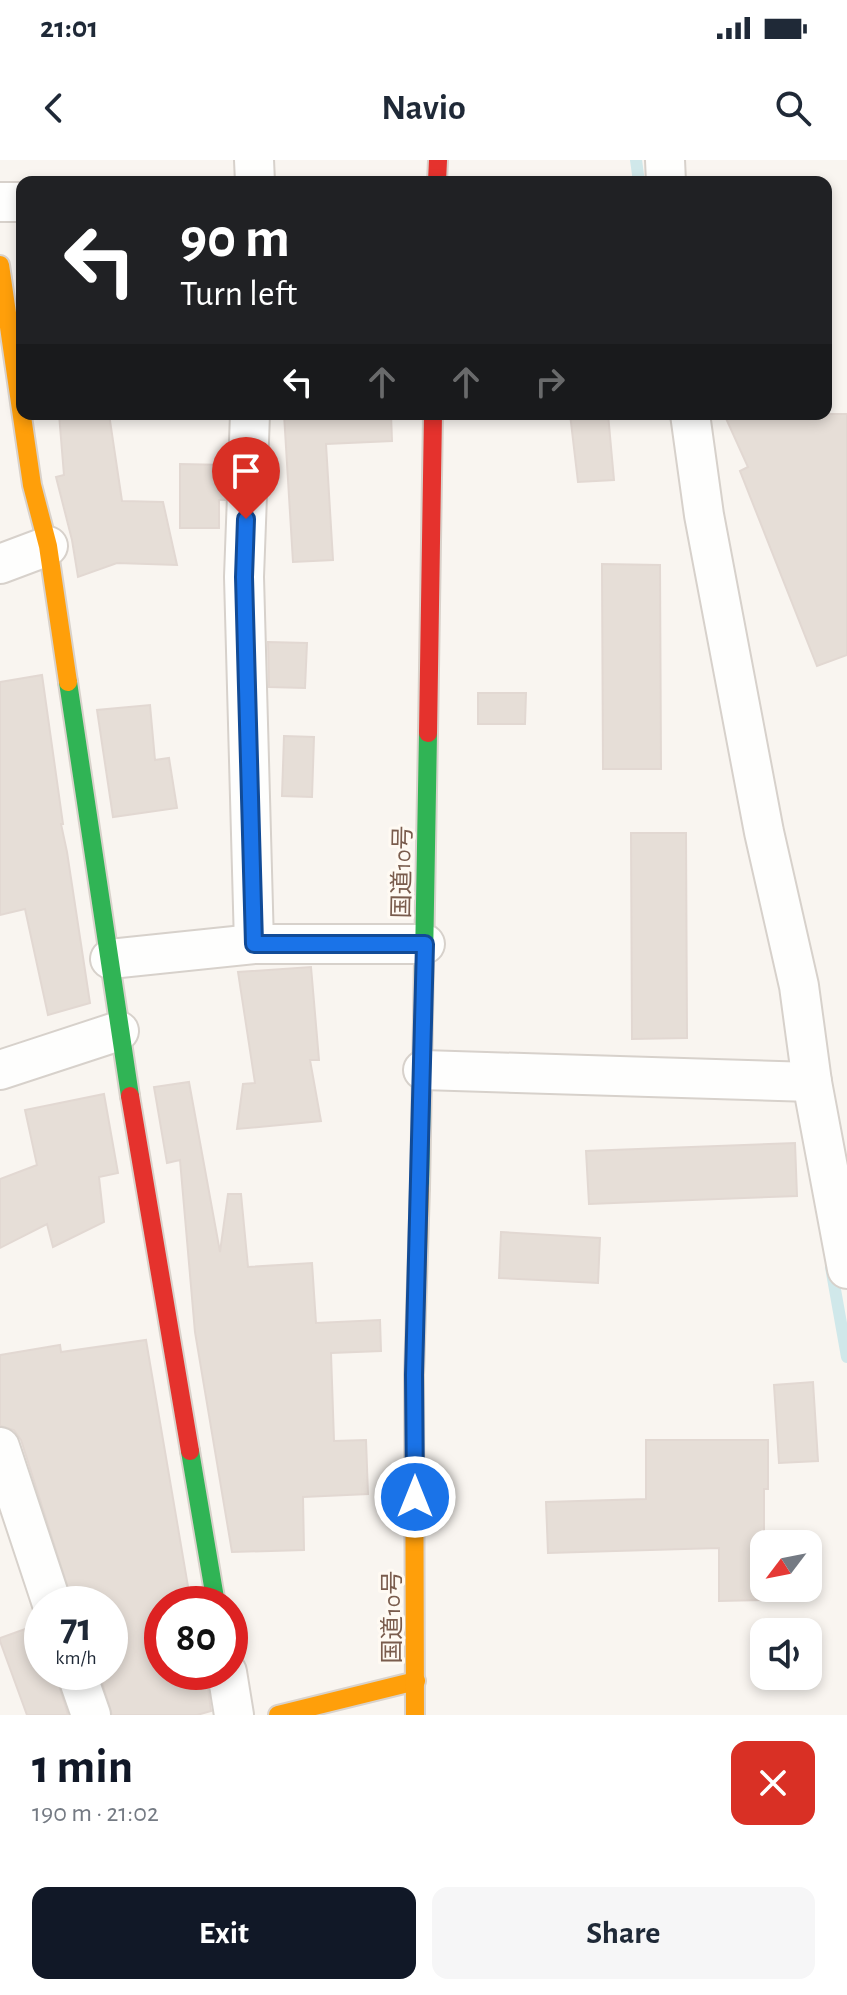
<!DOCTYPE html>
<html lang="en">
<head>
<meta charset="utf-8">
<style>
  body { margin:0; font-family:"Alegreya Sans","Noto Sans JP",sans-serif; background:#f6f6f7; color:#1f2937; height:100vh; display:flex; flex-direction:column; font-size:30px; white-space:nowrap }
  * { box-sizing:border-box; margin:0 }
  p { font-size:26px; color:#747a83 }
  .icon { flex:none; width:44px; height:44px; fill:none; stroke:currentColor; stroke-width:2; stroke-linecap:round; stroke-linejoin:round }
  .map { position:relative; height:1555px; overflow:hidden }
  .sheet { display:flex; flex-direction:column; background:#fff; flex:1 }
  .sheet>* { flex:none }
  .guide { position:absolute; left:16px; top:16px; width:816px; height:244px; border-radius:16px; box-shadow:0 4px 12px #0003; background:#202124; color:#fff; overflow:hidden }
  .needle { width:52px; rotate:238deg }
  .tools { position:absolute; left:750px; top:1370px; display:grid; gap:16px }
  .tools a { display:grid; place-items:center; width:72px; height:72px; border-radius:16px; background:#fff; box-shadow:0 4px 12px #0003; font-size:40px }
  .speed { position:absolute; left:24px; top:1426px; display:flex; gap:16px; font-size:40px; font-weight:700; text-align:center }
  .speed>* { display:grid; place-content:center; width:104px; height:104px; border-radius:50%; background:#fff; box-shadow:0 4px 12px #0003; line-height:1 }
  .speed small { font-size:20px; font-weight:400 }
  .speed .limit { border:12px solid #d22; background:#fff; color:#111 }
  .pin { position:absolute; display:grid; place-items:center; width:68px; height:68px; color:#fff; margin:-82px -34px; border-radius:50% 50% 50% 0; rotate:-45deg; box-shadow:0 0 8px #0007 }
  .pin .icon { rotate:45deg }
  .me { position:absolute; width:88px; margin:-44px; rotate:0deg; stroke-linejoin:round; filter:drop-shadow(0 0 6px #0008) }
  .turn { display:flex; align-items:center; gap:28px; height:168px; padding:0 32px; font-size:36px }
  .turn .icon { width:104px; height:104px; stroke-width:2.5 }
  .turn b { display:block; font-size:56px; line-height:68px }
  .lanes { display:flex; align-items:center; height:76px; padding:0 32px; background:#0003; justify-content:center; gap:40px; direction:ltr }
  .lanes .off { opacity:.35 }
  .round { display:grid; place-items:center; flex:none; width:84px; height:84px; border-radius:16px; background:#f6f6f7 }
  .overview { display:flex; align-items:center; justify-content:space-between; height:136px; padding:0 32px }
  h1 { font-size:48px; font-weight:600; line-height:60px; color:#111827 }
  .button { display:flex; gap:16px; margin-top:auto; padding:16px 32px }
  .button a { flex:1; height:92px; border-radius:16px; background:#111827; color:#fff; font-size:32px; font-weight:600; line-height:92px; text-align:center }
  .button a+a { background:#f6f6f7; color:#1f2937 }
  .status { display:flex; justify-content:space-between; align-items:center; height:56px; padding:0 40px; background:#fff; direction:ltr }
  .status svg { height:22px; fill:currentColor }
  header { display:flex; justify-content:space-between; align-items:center; height:104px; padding:0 32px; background:#fff; font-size:36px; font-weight:600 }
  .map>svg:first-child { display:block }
</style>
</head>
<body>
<div class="status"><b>21:01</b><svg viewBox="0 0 49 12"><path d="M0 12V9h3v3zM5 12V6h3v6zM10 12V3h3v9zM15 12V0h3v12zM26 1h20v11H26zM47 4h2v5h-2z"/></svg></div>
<header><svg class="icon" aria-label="back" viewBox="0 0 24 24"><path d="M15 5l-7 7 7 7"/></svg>Navio<svg class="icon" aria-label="search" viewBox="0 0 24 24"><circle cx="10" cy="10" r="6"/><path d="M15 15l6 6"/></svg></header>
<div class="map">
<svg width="847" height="1555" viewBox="0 0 847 1555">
  <rect width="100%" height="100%" fill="#f9f5f0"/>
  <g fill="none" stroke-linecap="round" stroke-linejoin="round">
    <g stroke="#d0e8ea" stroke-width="12">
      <path d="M636,0L639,22"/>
      <path d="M831,1107L847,1197"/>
    </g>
  </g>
  <g fill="#e6ded7" stroke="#e2d8d2" stroke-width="2">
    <path d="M59,254H109L122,341L163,342L177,405L117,403L78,417L72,380L56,317L64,315Z"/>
    <path d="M284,254H391L392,281L326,284L333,400L293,402Z"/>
    <path d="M570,254H608L614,320L578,322Z"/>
    <path d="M724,254H847V495L817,506L740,311L748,307Z"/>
    <path d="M180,304L226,305L225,340H219V368H180Z"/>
    <path d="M602,404L660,405L661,609H603Z"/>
    <path d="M268,482L307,483L305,528L269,527Z"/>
    <path d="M42,515L63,664H61L67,692L90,843L48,855L25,749L0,755V522Z"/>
    <path d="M478,533H526L525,564H478Z"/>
    <path d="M150,545L155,600L169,598L177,648L113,657L97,550Z"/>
    <path d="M284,576L314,577L312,637L282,636Z"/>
    <path d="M631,673H686L687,878L632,879Z"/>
    <path d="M311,807L319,900H310L321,961L237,969L243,924L255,923L238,812Z"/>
    <path d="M189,922L220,1092L228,1034H241L248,1107L312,1103L316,1163L380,1160L381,1191L331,1193L334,1281L366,1280L368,1334L303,1337L304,1390L232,1392L195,1172L180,1000L167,1003L154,927Z"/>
    <path d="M104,934L118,1013L99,1017L104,1062L53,1087L47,1064L0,1088V1019L37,1005L25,950Z"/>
    <path d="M795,983L797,1036L589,1044L586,991Z"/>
    <path d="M501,1072L600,1078L598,1123L499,1118Z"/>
    <path d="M146,1180L191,1444H162V1512H206L211,1551L197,1555H112L99,1512H110V1444H73L21,1280L14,1270L0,1266V1195L60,1185L61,1192Z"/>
    <path d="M813,1222L818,1301L779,1303L774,1225Z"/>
    <path d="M646,1280H768V1329H764V1440L719,1441V1388L548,1393L546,1342L646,1339Z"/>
    <path d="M42,1463V1512H55L68,1555H27L0,1481V1478Z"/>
  </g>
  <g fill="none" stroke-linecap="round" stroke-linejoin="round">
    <g stroke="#d7d1cb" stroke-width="42">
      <g id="street">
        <path d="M254,0L255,22"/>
        <path d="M665,0L666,22"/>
        <path d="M0,42H22"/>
        <path d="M250,254L244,417L254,784"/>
        <path d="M690,254L704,355L764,672L799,826L812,922L847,1109"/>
        <path d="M0,404L48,386"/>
        <path d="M110,799L254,784H425"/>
        <path d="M0,910L119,871"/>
        <path d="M423,910L812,922"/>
        <path d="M0,1287L52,1444"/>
        <path d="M76,1512L91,1555"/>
        <path d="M227,1512L234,1555"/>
      </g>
    </g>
    <g stroke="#d9d2cb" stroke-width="22">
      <g id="fast">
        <path d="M68,522L130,936"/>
        <path d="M420,1028L428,573"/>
        <path d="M190,1291L216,1444"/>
      </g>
    </g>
    <g stroke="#d9d2cb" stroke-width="22">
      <g id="slow">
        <path d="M0,105L32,325L48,386L68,522"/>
        <path d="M278,1555L416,1521"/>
        <path d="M415,1555L414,1215L420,1028"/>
      </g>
    </g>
    <g stroke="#d9d2cb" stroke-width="22">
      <g id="jam">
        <path d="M437,22L438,0"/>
        <path d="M428,573L433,254"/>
        <path d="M130,936L190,1291"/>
      </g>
    </g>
    <use href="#street" stroke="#fefefd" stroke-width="38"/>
    <use href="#fast" stroke="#30b455" stroke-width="18"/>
    <use href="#slow" stroke="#ff9f0a" stroke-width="18"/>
    <use href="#jam" stroke="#e5322d" stroke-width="18"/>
  </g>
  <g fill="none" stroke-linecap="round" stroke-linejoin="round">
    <g stroke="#114b97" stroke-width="20">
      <path id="route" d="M246,359L244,417L254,784H425L414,1215L415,1337"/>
    </g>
    <use href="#route" stroke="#1a73e8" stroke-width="14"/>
  </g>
  <g text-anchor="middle" stroke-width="6" stroke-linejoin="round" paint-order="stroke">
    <g font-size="24" fill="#7a5c4d" stroke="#fffaf3">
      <text transform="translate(402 712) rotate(-89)" y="8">国道10号</text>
      <text transform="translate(392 1457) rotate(-90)" y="8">国道10号</text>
    </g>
  </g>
</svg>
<div class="tools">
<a><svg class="needle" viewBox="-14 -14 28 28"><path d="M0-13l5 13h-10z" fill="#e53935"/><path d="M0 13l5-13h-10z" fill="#747a83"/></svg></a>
<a><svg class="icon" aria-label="sound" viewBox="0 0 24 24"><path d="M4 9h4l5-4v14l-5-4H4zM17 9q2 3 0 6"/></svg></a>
</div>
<div class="speed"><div>71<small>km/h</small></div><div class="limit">80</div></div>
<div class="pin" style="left:246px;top:359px;background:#d93025"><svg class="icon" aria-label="arrive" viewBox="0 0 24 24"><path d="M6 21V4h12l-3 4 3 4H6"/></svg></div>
<svg class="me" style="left:415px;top:1337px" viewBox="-20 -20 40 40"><circle r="17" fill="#1a73e8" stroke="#fff" stroke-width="3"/><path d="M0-11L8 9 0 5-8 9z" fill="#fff"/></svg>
<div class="guide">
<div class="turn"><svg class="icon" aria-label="left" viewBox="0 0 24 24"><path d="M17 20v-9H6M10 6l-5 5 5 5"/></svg><div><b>90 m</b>Turn left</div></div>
<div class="lanes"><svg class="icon" aria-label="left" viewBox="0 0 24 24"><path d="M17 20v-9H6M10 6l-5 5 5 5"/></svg><svg class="icon off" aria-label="ahead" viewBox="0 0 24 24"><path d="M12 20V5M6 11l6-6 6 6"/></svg><svg class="icon off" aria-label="ahead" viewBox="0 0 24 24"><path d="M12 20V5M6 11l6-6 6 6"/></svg><svg class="icon off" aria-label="right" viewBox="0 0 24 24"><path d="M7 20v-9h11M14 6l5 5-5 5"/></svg></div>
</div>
</div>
<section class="sheet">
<div class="overview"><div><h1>1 min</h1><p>190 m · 21:02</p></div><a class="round" style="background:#d93025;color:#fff"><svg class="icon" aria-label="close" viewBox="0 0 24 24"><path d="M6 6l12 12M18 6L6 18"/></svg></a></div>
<div class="button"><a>Exit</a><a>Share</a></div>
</section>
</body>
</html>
